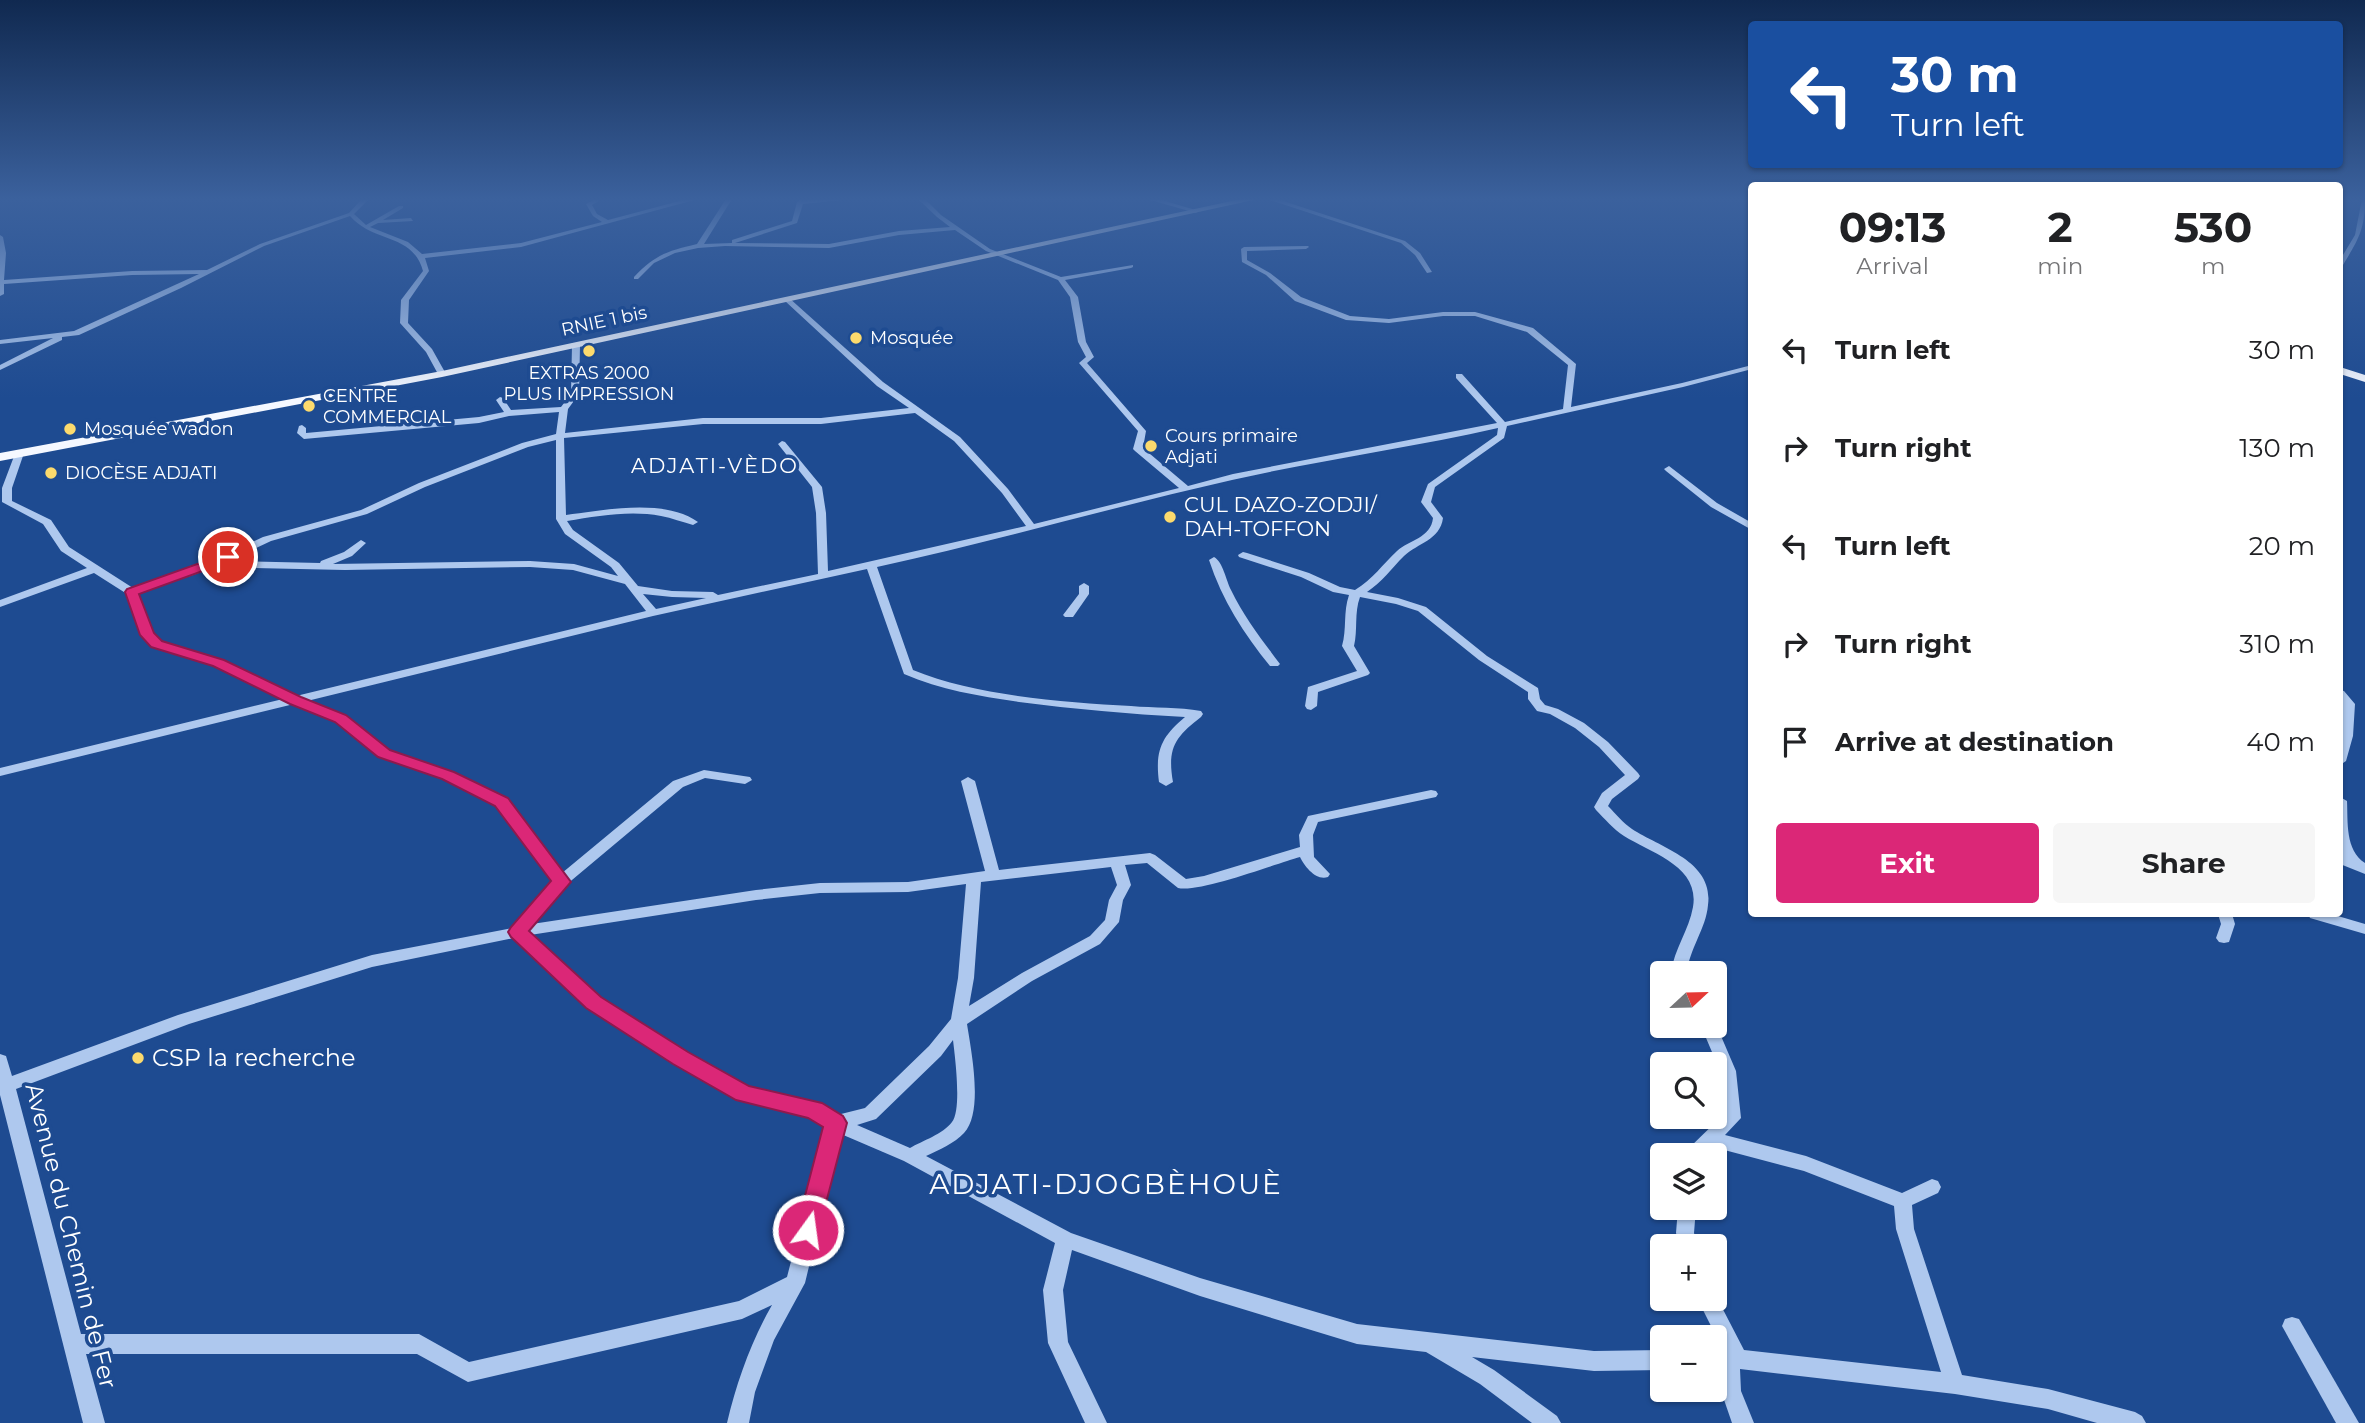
<!DOCTYPE html>
<html lang="en">
<head>
<meta charset="utf-8">
<style>
  body { margin:0; font-family:Montserrat,sans-serif; background:#f6f6f6; color:#202124; height:100vh; display:flex; flex-direction:column; font-size:26px; white-space:nowrap }
  * { box-sizing:border-box; margin:0 }
  p { font-size:23px; color:#757577 }
  .icon { flex:none; width:38px; height:38px; fill:none; stroke:currentColor; stroke-width:2; stroke-linecap:round; stroke-linejoin:round }
  .map { position:relative; flex:1; overflow:hidden }
  .drawer { position:absolute; left:1748px; top:182px; width:595px; height:735px; display:flex; flex-direction:column; background:#fff; border-radius:7px; box-shadow:0 2px 5px #0004 }
  .drawer>* { flex:none }
  .banner { position:absolute; left:1748px; top:21px; width:595px; height:147px; border-radius:7px; box-shadow:0 2px 5px #0004; background:#1a4fa0; color:#fff; overflow:hidden }
  .needle { width:46px; rotate:68deg }
  .buttons { position:absolute; left:1650px; top:961px; display:grid; gap:14px }
  .buttons a { display:grid; place-items:center; width:77px; height:77px; border-radius:7px; background:#fff; box-shadow:0 2px 5px #0004; font-size:35px }
  .pin { position:absolute; display:grid; place-items:center; width:60px; height:60px; color:#fff; margin:-30px; border:4px solid #fff; border-radius:50%; box-shadow:0 2px 7px #0007 }
  .me { position:absolute; width:77px; margin:-38px; rotate:14deg; stroke-linejoin:round; filter:drop-shadow(0 0 5px #0008) }
  .turn { display:flex; align-items:center; gap:24px; height:147px; padding:0 28px; font-size:32px }
  .turn .icon { width:91px; height:91px; stroke-width:2.5 }
  .turn b { display:block; font-size:49px; line-height:60px }
  .eta { display:flex; justify-content:space-evenly; align-items:center; height:119px; text-align:center }
  .eta b { font-size:42px; font-weight:700; line-height:49px }
  .primary-button { display:flex; gap:14px; margin-top:auto; padding:14px 28px }
  .primary-button a { flex:1; height:80px; border-radius:7px; background:#db2777; color:#fff; font-size:28px; font-weight:700; line-height:80px; text-align:center }
  .primary-button a+a { background:#f6f6f6; color:#202124 }
  ul { padding:0; list-style:none }
  li { display:flex; align-items:center; gap:21px; height:98px; padding:0 28px }
  li div { flex:1 }
  li b { display:block; font-size:26px }
  li em { font-style:normal }
  .map>svg:first-child { display:block }
</style>
</head>
<body>
<div class="map">
<svg width="2365" height="1423" viewBox="0 0 2365 1423">
  <rect width="100%" height="100%" fill="#1e4b91"/>
  <g fill="none" stroke-linecap="round" stroke-linejoin="round">
    <g fill="#aec8ee" fill-rule="evenodd">
      <path d="M362,199H369L354,214L366,225L399,206H403V208L383,220L411,218L413,221L378,223L370,227L408,242L422,254L521,243L602,222L593,216L586,204L596,199L599,201L592,205L597,214L608,220L687,199H698L521,247L425,258L429,271L409,300L408,323L432,349L446,374L442,376L438,374L426,352L400,323L401,300L423,271C413,233 373,243 350,216L264,246L181,288L79,335L62,337V340L0,370V365L53,338L0,344V340L74,331L199,274L132,275L4,284V294L0,296V235L3,237L6,253L4,280L132,271L207,270L260,244L349,213Z"/>
      <path d="M726,199H732L704,244L732,243V240L792,221L797,202L800,200L851,199L803,204L797,223L735,243L829,244L899,231L950,227L937,217L918,199H925L941,215L990,249L1061,277L1133,265V267L1131,268L1065,280L1078,297L1086,342L1094,357L1087,363L1146,431L1143,448L1188,486L1233,474L1497,423L1456,378V374H1462L1505,422L1563,409L1568,365L1527,332L1475,316H1443L1389,323L1346,320L1295,301L1266,275L1242,262L1241,249L1244,247L1308,246L1309,247L1306,249L1247,251V260L1270,273L1301,297L1350,316L1389,319L1443,312H1475L1533,328L1576,364L1571,407L1682,383L1752,365V369L1683,387L1507,426L1504,438L1435,487L1431,502L1443,518C1440,540 1418,543 1404,556C1391,569 1382,582 1367,592L1398,598L1426,607L1487,656L1538,688L1540,699L1545,705L1558,709L1584,723L1608,742L1638,773L1640,776L1638,779L1612,799L1608,806C1616,814 1623,823 1632,829C1661,848 1714,861 1708,905C1706,929 1689,949 1687,973H1671C1674,949 1689,930 1693,907C1700,866 1651,853 1624,836C1613,829 1605,819 1596,810L1594,807L1602,793L1625,775L1599,747L1575,728L1550,714L1537,711L1528,699V692L1479,660L1418,611L1396,604L1360,597C1354,613 1358,630 1354,646L1370,673L1368,675L1318,692L1317,706L1311,710L1307,709L1305,706L1308,687L1357,671L1342,646C1347,629 1343,612 1349,595L1333,592L1301,577L1239,557L1238,555L1243,552L1247,553L1309,573L1340,587L1355,590C1373,579 1382,565 1397,551C1409,540 1431,538 1433,518L1421,502L1428,484L1497,435L1498,428C1410,448 1320,460 1232,480C1113,507 996,541 877,567L913,670C976,696 1063,702 1131,706C1154,708 1179,707 1201,711L1203,714L1201,717C1175,737 1167,748 1173,782L1166,786L1159,782C1155,751 1161,737 1185,717C1129,714 1074,709 1019,702C979,696 941,690 904,674L867,569L653,616L307,701L345,715L389,751L453,772L507,799L562,873L673,781L704,770L750,777L752,780L745,784L705,778L683,787L566,885L532,924L756,890L820,883L908,882L985,871L961,781L968,777L975,781L999,870L1150,853L1155,855L1186,879L1204,876L1300,847L1299,835L1308,816L1431,790L1436,791L1438,794L1436,797L1318,822L1313,835L1314,857L1330,874L1328,877C1316,881 1305,867 1300,857C1275,864 1199,893 1178,888L1147,863L1125,865L1131,885L1123,900L1119,922L1100,944L1032,981L967,1024C971,1050 984,1112 964,1133C955,1143 939,1150 926,1156L1071,1233L1200,1278L1357,1324L1594,1351L1662,1350V1370L1594,1371L1472,1357L1494,1370L1557,1416L1561,1423H1532L1480,1384L1426,1352L1357,1344L1200,1296L1072,1250L1063,1290L1068,1342L1107,1423H1085L1048,1343L1043,1290L1055,1243L904,1161L841,1134L805,1283L774,1340L755,1392L749,1423H727C737,1381 751,1342 772,1305L742,1319L468,1382L417,1354H86L105,1423H83L0,1095V1054L6,1056L12,1076L178,1015L372,955L512,928L553,882L497,805L443,778L379,757L337,721L294,704L0,776V768L283,699L214,665L152,646L142,635L127,594L94,573L0,607V600L87,568L61,551L43,524L2,502V488L16,451H22L24,453L12,488V501L51,520L69,547L133,588L210,562L263,537L361,510L419,483L522,443L556,434L559,412L509,416L479,423L304,439L297,433L299,426L302,425L306,428V433L479,417L504,412L496,400L500,397L503,398L511,410L561,407L571,394L572,345L576,343L580,345L579,394L568,409L565,433L703,418H821L909,408L877,386L785,301V297H788L883,382L960,437L1008,489L1034,524L1179,488L1135,451L1133,449L1138,431L1079,363L1086,357L1078,342L1070,297L1058,280L986,251L955,230L899,235L829,248L725,246L698,248L675,253L654,263L638,279H634V277C655,255 667,251 697,244ZM915,413L954,441L1002,493L1026,526L828,571L826,513L822,487L785,442L782,441L778,444L812,487L816,513L818,574L718,595L713,592L672,591L638,586L619,563L573,530L567,521C598,516 630,510 661,516C672,518 682,522 693,525L698,522C665,498 604,510 566,515L564,438L703,424H821ZM556,440V519L565,534L611,567L618,576L574,564L530,561L333,564L352,556L366,543L361,540L344,552L321,561L320,563L228,561L271,541L367,514L425,487L528,447ZM216,567L345,570L530,567L573,570L625,584L646,611L296,696L222,661L160,642L153,634L138,594ZM643,594L672,597L706,598L656,609ZM1111,867L1117,885L1109,900L1105,920L1090,936L1022,973L969,1006L974,978L981,882ZM966,884L958,978L951,1019L929,1046L865,1108L837,1115L814,1103L748,1088L686,1053L600,998L530,935L756,900L820,893L908,892ZM514,938L588,1006L674,1063L738,1099L810,1116L826,1126L787,1277L739,1301L469,1362L419,1334H81L16,1089L189,1024L372,967ZM953,1040C955,1057 962,1109 952,1122C943,1134 922,1141 910,1148L857,1125L876,1119L941,1056Z"/>
      <path d="M1147,199H1158L1199,211L1196,213Z"/>
      <path d="M1267,199H1277L1405,241L1420,253L1432,272L1427,273L1415,255L1401,243Z"/>
      <path d="M2362,199H2365C2365,230 2358,240 2343,265L2340,267V260L2355,235Z"/>
      <path d="M1669,466L1717,503L1752,523V530L1711,507L1666,471L1664,469Z"/>
      <path d="M1214,557C1223,562 1226,580 1231,590C1244,617 1262,640 1280,664L1278,666H1270C1244,634 1222,600 1209,560Z"/>
      <path d="M1084,583L1089,586V594L1073,617H1065L1063,615L1079,594V586Z"/>
      <path d="M2340,690L2344,691L2355,704L2353,736L2346,761L2340,765L2343,705L2340,701Z"/>
      <path d="M2340,797L2347,801C2348,822 2345,850 2365,863V874L2340,864V854L2343,855L2340,849Z"/>
      <path d="M2218,914H2232L2235,924L2229,942L2224,943L2219,942L2216,938L2221,924Z"/>
      <path d="M2308,914H2331L2365,924V934L2310,918Z"/>
      <path d="M1715,1022L1736,1071L1741,1118L1725,1135L1806,1156L1902,1193L1932,1179L1938,1181L1941,1187L1938,1193L1912,1205L1914,1229L1962,1375L2048,1389L2135,1412L2142,1416L2146,1423H2097L2048,1409L1955,1394L1740,1369L1741,1391L1754,1423H1732L1721,1391L1719,1370H1715V1350H1723L1697,1298H1715V1294L1744,1350L1941,1372L1896,1229L1894,1206L1804,1171L1713,1147L1705,1155H1684L1687,1150L1723,1115L1720,1071L1701,1026H1715Z"/>
      <path d="M1678,1208H1696L1694,1233L1698,1246H1680L1676,1233Z"/>
      <path d="M2292,1317L2299,1319L2359,1423H2336L2282,1326L2285,1319Z"/>
    </g>
    <g fill="#f5f8ff" fill-rule="evenodd">
      <path d="M1241,199H1258L442,377L0,461V453L442,371Z"/>
      <path d="M2340,367L2365,375V382L2340,374Z"/>
    </g>
  </g>
  <linearGradient id="sky" x2="0" y2="1"><stop stop-color="#102950"/><stop offset="0.5" stop-color="#3b619d"/><stop offset="1" stop-color="#3b619d" stop-opacity="0"/></linearGradient>
  <rect width="2365" height="398" fill="url(#sky)"/>
  <path fill="#db2777" stroke="#8e194d" stroke-width="2" d="M228,553L233,554V560L139,594L154,633L162,641L224,660L301,697L346,715L390,750L454,772L508,798L571,882L529,931L601,997L688,1052L749,1086L822,1103L843,1116L847,1123L817,1237L808,1241L800,1237L796,1230L823,1127L808,1118L736,1100L673,1064L586,1008L511,937L508,932L511,927L551,881L495,806L442,779L378,757L335,722L290,704L213,666L151,647L140,635L125,592L127,589Z"/>
  <g fill="#fcda6d" stroke="#1e4b91" stroke-width="2.5">
    <circle cx="856" cy="338" r="7"/>
    <circle cx="589" cy="351" r="7"/>
    <circle cx="309" cy="406" r="7"/>
    <circle cx="70" cy="429" r="7"/>
    <circle cx="1151" cy="446" r="7"/>
    <circle cx="51" cy="473" r="7"/>
    <circle cx="1170" cy="517" r="7"/>
    <circle cx="138" cy="1058" r="7"/>
  </g>
  <g text-anchor="middle" stroke-width="7" stroke-linejoin="round" paint-order="stroke">
    <g font-size="18" fill="#fff" stroke="#1e4b91">
      <text transform="translate(604 321) rotate(-12)" y="6">RNIE 1 bis</text>
    </g>
    <g font-size="18" fill="#fff" stroke="#1e4b91" text-anchor="start">
      <text x="870" y="344">Mosquée</text>
      <text x="589" y="379" text-anchor="middle">EXTRAS 2000<tspan x="589" dy="21">PLUS IMPRESSION</tspan></text>
      <text x="323" y="402">CENTRE<tspan x="323" dy="21">COMMERCIAL</tspan></text>
      <text x="84" y="435">Mosquée wadon</text>
      <text x="1165" y="442">Cours primaire<tspan x="1165" dy="21">Adjati</tspan></text>
      <text x="65" y="479">DIOCÈSE ADJATI</text>
    </g>
    <g font-size="21" letter-spacing="2" fill="#fff" stroke="#1e4b91">
      <text x="715" y="473">ADJATI-VÈDO</text>
    </g>
    <g font-size="21" fill="#fff" stroke="#1e4b91" text-anchor="start">
      <text x="1184" y="512">CUL DAZO-ZODJI/<tspan x="1184" dy="24">DAH-TOFFON</tspan></text>
    </g>
    <g font-size="24" fill="#fff" stroke="#1e4b91" text-anchor="start">
      <text x="152" y="1066">CSP la recherche</text>
    </g>
    <g font-size="24" fill="#fff" stroke="#1e4b91">
      <text transform="translate(71 1236) rotate(76)" y="8">Avenue du Chemin de Fer</text>
    </g>
    <g font-size="28" letter-spacing="2" fill="#fff" stroke="#1e4b91">
      <text x="1106" y="1194">ADJATI-DJOGBÈHOUÈ</text>
    </g>
  </g>
</svg>
<div class="buttons">
<a><svg class="needle" viewBox="-14 -14 28 28"><path d="M0-13l5 13h-10z" fill="#e53935"/><path d="M0 13l5-13h-10z" fill="#757577"/></svg></a>
<a><svg class="icon" aria-label="search" viewBox="0 0 24 24"><circle cx="10" cy="10" r="6"/><path d="M15 15l6 6"/></svg></a>
<a><svg class="icon" aria-label="layers" viewBox="0 0 24 24"><path d="M12 4l9 5-9 5-9-5zM3 14l9 5 9-5"/></svg></a>
<a>+</a>
<a>−</a>
</div>
<div class="pin" style="left:228px;top:557px;background:#d93025"><svg class="icon" aria-label="arrive" viewBox="0 0 24 24"><path d="M6 21V4h12l-3 4 3 4H6"/></svg></div>
<svg class="me" style="left:808px;top:1230px" viewBox="-20 -20 40 40"><circle r="17" fill="#db2777" stroke="#fff" stroke-width="3"/><path d="M0-11L8 9 0 5-8 9z" fill="#fff"/></svg>
<div class="banner">
<div class="turn"><svg class="icon" aria-label="left" viewBox="0 0 24 24"><path d="M17 20v-9H6M10 6l-5 5 5 5"/></svg><div><b>30 m</b>Turn left</div></div>
</div>
<section class="drawer">
<div class="eta">
<div><b>09:13</b><p>Arrival</p></div>
<div><b>2</b><p>min</p></div>
<div><b>530</b><p>m</p></div>
</div>
<ul>
<li><svg class="icon" aria-label="left" viewBox="0 0 24 24"><path d="M17 20v-9H6M10 6l-5 5 5 5"/></svg><div><b>Turn left</b></div><em>30 m</em></li>
<li><svg class="icon" aria-label="right" viewBox="0 0 24 24"><path d="M7 20v-9h11M14 6l5 5-5 5"/></svg><div><b>Turn right</b></div><em>130 m</em></li>
<li><svg class="icon" aria-label="left" viewBox="0 0 24 24"><path d="M17 20v-9H6M10 6l-5 5 5 5"/></svg><div><b>Turn left</b></div><em>20 m</em></li>
<li><svg class="icon" aria-label="right" viewBox="0 0 24 24"><path d="M7 20v-9h11M14 6l5 5-5 5"/></svg><div><b>Turn right</b></div><em>310 m</em></li>
<li><svg class="icon" aria-label="arrive" viewBox="0 0 24 24"><path d="M6 21V4h12l-3 4 3 4H6"/></svg><div><b>Arrive at destination</b></div><em>40 m</em></li>
</ul>
<div class="primary-button"><a>Exit</a><a>Share</a></div>
</section>
</div>
</body>
</html>
